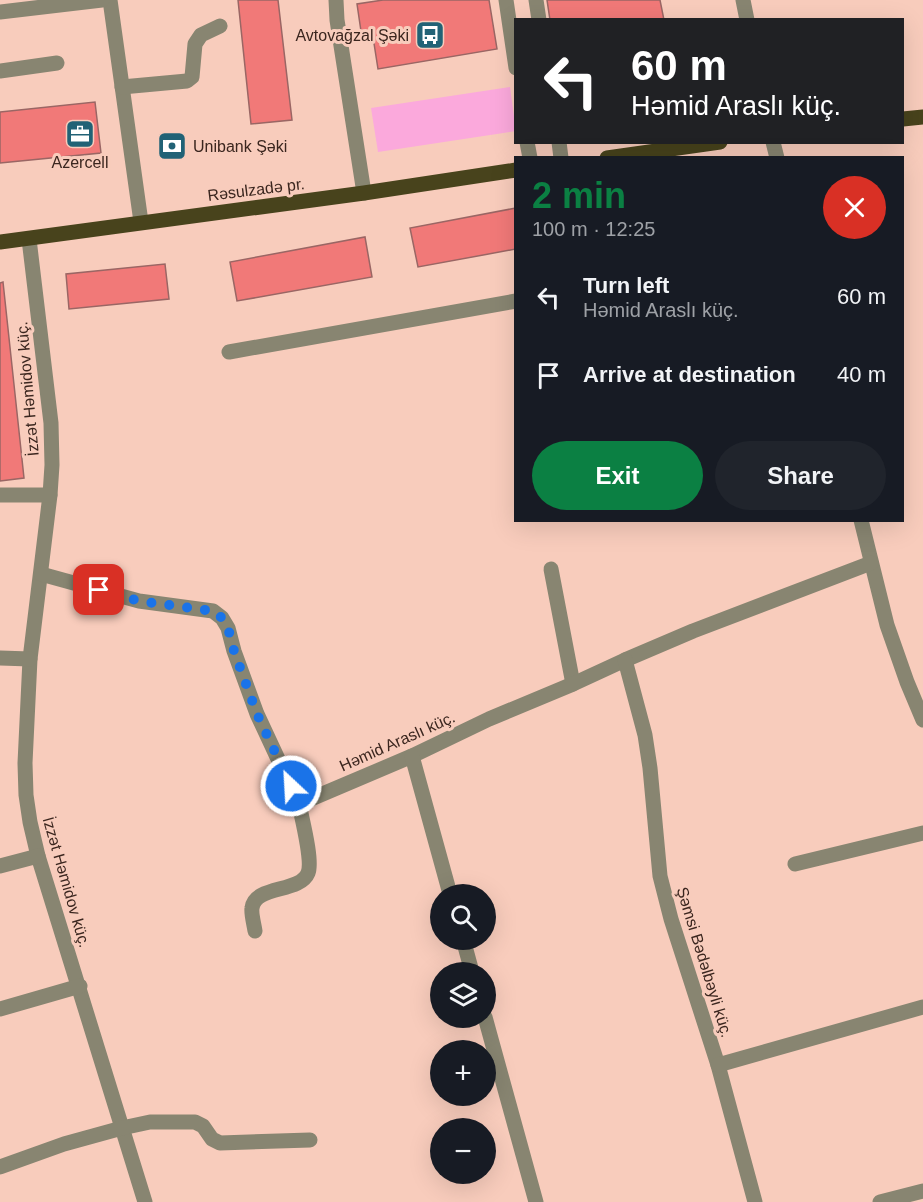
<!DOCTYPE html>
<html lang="en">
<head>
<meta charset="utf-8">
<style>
  body { margin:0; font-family:Arial,sans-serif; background:#20242c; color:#f1f3f6; height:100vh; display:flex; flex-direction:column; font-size:22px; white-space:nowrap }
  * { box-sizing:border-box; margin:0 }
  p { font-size:20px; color:#9ea1a6 }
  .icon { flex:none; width:33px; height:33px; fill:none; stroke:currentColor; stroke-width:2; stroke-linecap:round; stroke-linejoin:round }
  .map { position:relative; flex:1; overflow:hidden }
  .side { position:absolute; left:514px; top:156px; width:390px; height:366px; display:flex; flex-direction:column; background:#171b24; border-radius:0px; box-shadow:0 6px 24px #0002 }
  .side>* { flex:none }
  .guide { position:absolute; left:514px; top:18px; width:390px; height:126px; border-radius:0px; box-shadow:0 6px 24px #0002; background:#202124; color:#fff; overflow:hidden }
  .tools { position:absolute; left:430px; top:884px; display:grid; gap:12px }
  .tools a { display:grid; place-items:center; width:66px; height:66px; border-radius:50%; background:#171b24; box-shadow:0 6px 24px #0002; font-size:30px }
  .pin { position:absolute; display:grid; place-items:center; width:51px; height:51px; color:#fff; margin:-26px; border-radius:12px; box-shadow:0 3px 9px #0006 }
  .me { position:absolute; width:66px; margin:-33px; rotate:335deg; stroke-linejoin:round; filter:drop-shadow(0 0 4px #0008) }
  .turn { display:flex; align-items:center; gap:21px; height:126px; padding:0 18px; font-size:27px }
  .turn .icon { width:78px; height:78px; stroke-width:2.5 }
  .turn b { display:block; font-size:42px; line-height:51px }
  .round { display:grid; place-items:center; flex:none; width:63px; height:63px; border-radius:32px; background:#20242c }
  .summary { display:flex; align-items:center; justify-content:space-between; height:102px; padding:0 18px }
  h1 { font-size:36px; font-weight:700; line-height:45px; color:#0b8043 }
  .button { display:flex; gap:12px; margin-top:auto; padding:12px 18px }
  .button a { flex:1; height:69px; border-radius:36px; background:#0b8043; color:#fff; font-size:24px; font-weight:700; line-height:69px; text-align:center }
  .button a+a { background:#20242c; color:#f1f3f6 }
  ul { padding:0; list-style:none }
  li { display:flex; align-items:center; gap:18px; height:78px; padding:0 18px }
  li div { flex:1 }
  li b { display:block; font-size:22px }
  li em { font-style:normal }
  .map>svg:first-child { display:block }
</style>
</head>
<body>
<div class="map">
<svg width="923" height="1202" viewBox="0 0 923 1202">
  <rect width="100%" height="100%" fill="#f8ccbc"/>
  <path fill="#fba9dc" d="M510,87L516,131L378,152L371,108Z"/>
  <g fill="#f17978" stroke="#9a6664" stroke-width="1.5">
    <path d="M238,0H278L292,120L251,124Z"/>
    <path d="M383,0H489L497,49L378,69L373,37L362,38L357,4Z"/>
    <path d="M547,0H660L664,20H550Z"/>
    <path d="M95,102L101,153L0,163V112Z"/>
    <path d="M516,208V249L418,267L410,228Z"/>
    <path d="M365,237L372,277L237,301L230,262Z"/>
    <path d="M165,264L169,299L69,309L66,274Z"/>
    <path d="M3,282L24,478L0,481V283Z"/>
  </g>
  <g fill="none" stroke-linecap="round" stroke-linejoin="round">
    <g stroke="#888571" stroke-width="15">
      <path d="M110,0L141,222"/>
      <path d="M336,0L337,20L364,193"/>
      <path d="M506,0L516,68"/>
      <path d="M536,0L539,20"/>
      <path d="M743,0L747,20"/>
      <path d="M0,12L102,0"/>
      <path d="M0,71L57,63"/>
      <path d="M122,87L187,81L192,77L195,44L201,35L220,26"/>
      <path d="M527,142L530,158"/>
      <path d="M559,142L561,158"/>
      <path d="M773,142L777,158"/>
      <path d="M29,239L51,423L52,465L50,495L30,659L25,763L26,795L30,822L38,856L145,1202"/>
      <path d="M229,352L516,301"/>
      <path d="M0,495H50"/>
      <path d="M861,520L887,625L907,682L923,720"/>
      <path d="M551,569L573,684"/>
      <path d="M41,574L139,601L213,611L222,618L228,628L234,651L257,714L299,804L412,756L489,719L573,684L625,660L693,631L871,563"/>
      <path d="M0,658L30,659"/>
      <path d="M625,660L645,735L650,768L660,876L671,919L718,1065L755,1202"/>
      <path d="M412,756L450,894"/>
      <path d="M795,864L923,833"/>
      <path d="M0,866L38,856"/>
      <path d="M255,931C254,924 251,914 252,908C255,885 300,893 308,873C313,861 302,819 299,804"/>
      <path d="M463,939L472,972"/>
      <path d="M0,1009L80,986"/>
      <path d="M485,1017L536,1202"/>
      <path d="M718,1065L923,1007"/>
      <path d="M0,1167L64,1144L122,1128L150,1122H195L203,1126L212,1139L220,1143L310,1140"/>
      <path d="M880,1202L923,1191"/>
    </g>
    <g stroke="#48431c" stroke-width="15">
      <path d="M903,119L923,117"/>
      <path d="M607,158L720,142"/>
      <path d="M0,242L364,193L516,170"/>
    </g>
  </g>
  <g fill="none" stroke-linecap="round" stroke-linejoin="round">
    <path stroke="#1a73e8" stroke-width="10" stroke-dasharray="0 18" d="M99,590L139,601L213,611L222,618L228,628L234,651L257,714L291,786"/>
  </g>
  <defs>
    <g id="bus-square" transform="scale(1.5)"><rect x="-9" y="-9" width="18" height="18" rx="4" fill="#216276" stroke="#f8ccbc"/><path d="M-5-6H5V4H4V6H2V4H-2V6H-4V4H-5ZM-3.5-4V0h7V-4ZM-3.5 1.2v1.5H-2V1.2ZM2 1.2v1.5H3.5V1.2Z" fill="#fff"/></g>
    <g id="office-square" transform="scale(1.5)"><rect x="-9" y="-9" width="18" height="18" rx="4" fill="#216276" stroke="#f8ccbc"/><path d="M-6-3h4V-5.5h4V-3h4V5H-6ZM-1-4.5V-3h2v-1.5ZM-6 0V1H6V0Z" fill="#fff"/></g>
    <g id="bank-square" transform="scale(1.5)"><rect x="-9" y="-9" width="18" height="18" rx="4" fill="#216276" stroke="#f8ccbc"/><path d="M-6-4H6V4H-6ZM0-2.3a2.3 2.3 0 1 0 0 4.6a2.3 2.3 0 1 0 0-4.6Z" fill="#fff"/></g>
  </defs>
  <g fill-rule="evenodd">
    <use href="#bus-square" x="430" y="35"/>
    <use href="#office-square" x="80" y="134"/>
    <use href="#bank-square" x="172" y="146"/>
  </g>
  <g text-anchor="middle" stroke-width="6" stroke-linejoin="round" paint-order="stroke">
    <g font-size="16" fill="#3b261f" stroke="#f8ccbc" text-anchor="end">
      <text x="409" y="41">Avtovağzal Şəki</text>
      <text x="193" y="152" text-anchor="start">Unibank Şəki</text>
      <text x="80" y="168" text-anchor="middle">Azercell</text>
    </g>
    <g font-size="16" fill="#3b261f" stroke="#f8ccbc">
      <text transform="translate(256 189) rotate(-7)" y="6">Rəsulzadə pr.</text>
      <text transform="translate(27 389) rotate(-95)" y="6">İzzət Həmidov küç.</text>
      <text transform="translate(397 741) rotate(-24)" y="6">Həmid Araslı küç.</text>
      <text transform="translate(67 882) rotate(74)" y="6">İzzət Həmidov küç.</text>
      <text transform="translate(705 962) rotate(73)" y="6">Şəmsi Bədəlbəyli küç.</text>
    </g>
  </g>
</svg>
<div class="tools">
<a><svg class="icon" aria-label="search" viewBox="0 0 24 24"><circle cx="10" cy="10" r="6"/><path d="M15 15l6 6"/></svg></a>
<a><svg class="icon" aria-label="layers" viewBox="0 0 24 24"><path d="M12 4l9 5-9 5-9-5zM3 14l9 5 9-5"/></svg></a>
<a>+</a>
<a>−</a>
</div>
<div class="pin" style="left:99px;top:590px;background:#d93025"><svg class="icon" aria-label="arrive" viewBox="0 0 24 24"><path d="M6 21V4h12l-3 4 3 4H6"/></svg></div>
<svg class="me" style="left:291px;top:786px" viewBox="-20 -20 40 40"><circle r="17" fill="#1a73e8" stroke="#fff" stroke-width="3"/><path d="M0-11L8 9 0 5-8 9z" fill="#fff"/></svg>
<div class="guide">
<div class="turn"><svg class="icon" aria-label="left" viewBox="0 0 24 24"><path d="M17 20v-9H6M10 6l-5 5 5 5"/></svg><div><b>60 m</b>Həmid Araslı küç.</div></div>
</div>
<section class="side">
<div class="summary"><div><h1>2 min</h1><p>100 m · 12:25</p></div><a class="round" style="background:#d93025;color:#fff"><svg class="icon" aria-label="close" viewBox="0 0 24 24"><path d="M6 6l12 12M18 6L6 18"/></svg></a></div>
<ul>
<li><svg class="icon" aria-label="left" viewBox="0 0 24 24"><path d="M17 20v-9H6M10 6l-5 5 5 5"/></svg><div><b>Turn left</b><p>Həmid Araslı küç.</p></div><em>60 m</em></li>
<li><svg class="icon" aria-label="arrive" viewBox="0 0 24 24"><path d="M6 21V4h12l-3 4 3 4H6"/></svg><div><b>Arrive at destination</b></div><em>40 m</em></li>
</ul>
<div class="button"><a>Exit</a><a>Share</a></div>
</section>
</div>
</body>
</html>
